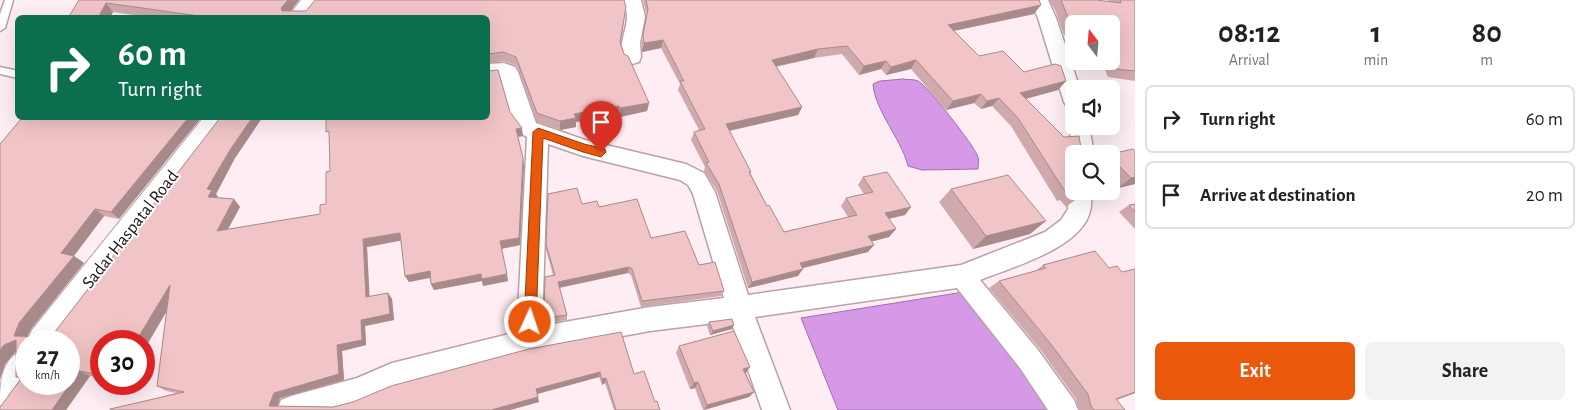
<!DOCTYPE html>
<html lang="en">
<head>
<meta charset="utf-8">
<style>
  body { margin:0; font-family:"Alegreya Sans",sans-serif; background:#f2f2f2; color:#222; height:100vh; display:flex; flex-direction:column; font-size:19px; white-space:nowrap }
  * { box-sizing:border-box; margin:0 }
  p { font-size:16px; color:#767676 }
  .icon { flex:none; width:28px; height:28px; fill:none; stroke:currentColor; stroke-width:2; stroke-linecap:round; stroke-linejoin:round }
  .map { position:relative; flex:1; overflow:hidden }
  .details { display:flex; flex-direction:column; background:#fff; width:450px }
  .details>* { flex:none }
  .top-card { position:absolute; left:15px; top:15px; width:475px; height:105px; border-radius:8px; box-shadow:0 5px 20px #0002; background:#0b6e4f; color:#fff; overflow:hidden }
  .needle { width:32px; rotate:344deg }
  .tools { position:absolute; left:1065px; top:15px; display:grid; gap:10px }
  .tools a { display:grid; place-items:center; width:55px; height:55px; border-radius:8px; background:#fff; box-shadow:0 5px 20px #0002; font-size:25px }
  .speed { position:absolute; left:15px; top:330px; display:flex; gap:10px; font-size:25px; font-weight:700; text-align:center }
  .speed>* { display:grid; place-content:center; width:65px; height:65px; border-radius:50%; background:#fff; box-shadow:0 5px 20px #0002; line-height:1 }
  .speed small { font-size:12px; font-weight:400 }
  .speed .limit { border:8px solid #d22; background:#fff; color:#111 }
  .pin { position:absolute; display:grid; place-items:center; width:42px; height:42px; color:#fff; margin:-51px -21px; border-radius:50% 50% 50% 0; rotate:-45deg; box-shadow:0 0 5px #0007 }
  .pin .icon { rotate:45deg }
  .me { position:absolute; width:55px; margin:-28px; rotate:3deg; stroke-linejoin:round; filter:drop-shadow(0 0 4px #0008) }
  .turn { display:flex; align-items:center; gap:18px; height:105px; padding:0 20px; font-size:22px }
  .turn .icon { width:65px; height:65px; stroke-width:2.5 }
  .turn b { display:block; font-size:35px; line-height:42px }
  .eta { display:flex; justify-content:space-evenly; align-items:center; height:85px; text-align:center }
  .eta b { font-size:30px; font-weight:600; line-height:35px }
  .action { display:flex; gap:10px; margin-top:auto; padding:10px 20px }
  .action a { flex:1; height:58px; border-radius:8px; background:#ea580c; color:#fff; font-size:20px; font-weight:600; line-height:58px; text-align:center }
  .action a+a { background:#f2f2f2; color:#222 }
  ul { padding:0; list-style:none }
  li { display:flex; align-items:center; gap:15px; height:68px; margin:0 10px 8px; padding:0 10px; border:2px solid #e0e0e0; border-radius:8px }
  li div { flex:1 }
  li b { display:block; font-size:19px }
  li em { font-style:normal }
  main { display:flex; flex:1; min-height:0 }
  .map>svg:first-child { display:block }
</style>
</head>
<body>
<main>
<div class="map">
<svg width="1135" height="410" viewBox="0 0 1135 410">
  <rect width="100%" height="100%" fill="#feedf2"/>
  <g fill="#d599e7" stroke="#9d70a8">
    <path d="M903,79C908,80 914,79 918,81C927,85 976,148 978,157C979,161 978,165 978,169L922,170L908,166C901,138 875,111 873,84L880,81Z"/>
    <path d="M970,291L1053,410H838L801,318Z"/>
  </g>
  <g fill="none" stroke-linecap="round" stroke-linejoin="round">
    <g stroke="#baa0a8" stroke-width="3">
      <g id="lane">
        <path d="M5,0H13L5,28L0,31V14Z"/>
        <path d="M0,67L18,71V78L0,74Z"/>
      </g>
    </g>
    <g stroke="#baa0a8" stroke-width="3">
      <g id="street">
        <path d="M623,0H641L645,17L640,43L641,57L639,62L632,64L625,62C616,47 627,32 627,16C627,11 624,5 623,0Z"/>
        <path d="M1030,0H1048L1056,18L1080,89H1074V109L1067,107L1064,102L1038,18Z"/>
        <path d="M504,63L515,67L518,72L536,123L585,140L686,164L704,173L715,192L748,295L961,265L1045,232L1061,220L1068,209L1069,191L1072,185L1074,184V191H1091C1091,197 1092,205 1090,211C1082,248 1012,267 980,280L1038,350L1074,400L1078,410H1048L1020,368L957,288L755,317L790,410H762L731,321L650,331L529,353L394,389L357,405L338,410H277L281,400L291,396L357,378L392,363L517,332L527,137C511,131 505,93 500,77L488,78V64ZM548,144L583,156L680,180L688,185L693,194L724,298L650,307L542,326Z"/>
        <path d="M1072,120H1074V126H1089L1094,154H1074V157L1069,126Z"/>
      </g>
    </g>
    <g stroke="#baa0a8" stroke-width="2">
      <g id="secondary">
        <path d="M301,0H323L310,18H287Z"/>
        <path d="M203,118H229L62,341H27L32,330Z"/>
        <path d="M26,347V384H30L12,410H0C0,381 0,360 26,347Z"/>
      </g>
    </g>
    <use href="#lane" fill="#fff" fill-rule="evenodd"/>
    <use href="#street" fill="#fff" fill-rule="evenodd"/>
    <use href="#secondary" fill="#fff" fill-rule="evenodd"/>
  </g>
  <g fill="#cfa9ab">
    <path d="M79,0H299L291,11H306L626,7L621,43L624,54L649,103L647,111L620,117L619,114L576,122V127L560,130L537,122L517,66L504,61L488,63V18H154L113,12L110,18H68Z"/>
    <path d="M643,0H1039L1034,14L954,31L979,56L1024,72L1066,81L1058,90L1026,99L1074,154L1075,200L1066,207L1060,200L1057,201L1011,126L992,106L981,109L974,103L946,110L911,69L886,75L881,69L859,75L842,54L814,58L776,67L802,107L798,115L729,131L767,206L784,232L848,217L841,206L846,198L864,194L858,185L863,177L905,215L888,219L896,229L889,237L872,241L868,252L802,268L798,276L748,288L717,191L704,171L705,167L691,140L694,132L699,130L678,90L680,84L661,48L642,52V43L647,16Z"/>
    <path d="M1049,0H1096L1109,2L1108,0H1135V81L1108,77L1101,61H1111V24H1074V51L1068,36L1064,35L1055,10Z"/>
    <path d="M510,112L523,136L518,137L524,166L520,245L501,249L508,281L483,286L482,281L434,290L431,284V278L409,282L405,276L401,240L367,247L369,297L388,293L392,299L394,320L365,326L366,345L342,351L344,380L280,398L277,406L333,407L353,402L529,349L634,374L660,410H614L605,383L602,385L599,377L537,394L539,402L510,410H110L176,393L166,391L157,386L167,311L101,341V378L90,376L66,410H0L1,406L20,380V378L16,377V351L5,364L0,379V144L22,118L119,219L104,216L74,256L84,263L31,329L27,336L51,337L220,118H284L283,120L262,118L235,158L216,194L218,198L234,199L240,207L228,229L320,214L326,204L330,171Z"/>
    <path d="M1133,149L1135,184L1118,188L1111,181V154Z"/>
    <path d="M951,189L1030,234L973,249L939,202Z"/>
    <path d="M582,204L599,207L651,238L699,265L724,291L721,296L641,307L631,275L628,273L559,288L567,315V320L546,323L544,310L553,275L546,250V244Z"/>
    <path d="M1135,204V229L1119,212L1129,205Z"/>
    <path d="M1043,265L1109,268L1122,272L1135,269V393L1117,400L1125,410H1078L1076,399L1040,349L989,288L999,281L1034,272Z"/>
    <path d="M709,322L732,329L710,335L707,326Z"/>
    <path d="M679,346L746,373L754,392L749,397L703,410L695,388L690,389L676,353Z"/>
  </g>
  <g fill="#a98a8b">
    <path d="M288,0H299L286,17L282,11L281,8Z"/>
    <path d="M106,3L113,12L110,18H98Z"/>
    <path d="M1041,5L1034,14L943,33L948,25Z"/>
    <path d="M663,40L661,48L642,52L644,43Z"/>
    <path d="M818,49L814,58L768,68L772,60Z"/>
    <path d="M916,60L911,69L886,75L891,67Z"/>
    <path d="M886,61L881,69L859,75L864,66Z"/>
    <path d="M1066,81L1058,90L1013,102L1020,93Z"/>
    <path d="M981,94L974,103L946,110L953,101Z"/>
    <path d="M999,98L992,106L981,109L987,101Z"/>
    <path d="M649,103L647,111L620,117V108Z"/>
    <path d="M619,106V114L576,122V127L560,130V121L574,114Z"/>
    <path d="M802,107L798,115L723,132L726,124Z"/>
    <path d="M188,118H201L119,219L111,212Z"/>
    <path d="M252,118H262L235,158L216,194L218,197H208L207,189L230,150Z"/>
    <path d="M522,128L523,136L516,137V129Z"/>
    <path d="M523,158L524,166L520,245L501,249L500,241Z"/>
    <path d="M1135,177V184L1118,188L1131,178Z"/>
    <path d="M234,199L240,207L223,238L217,231Z"/>
    <path d="M911,207L905,215L879,221L885,213Z"/>
    <path d="M95,209L104,216L73,257L74,256L84,263L31,329L25,341L14,336L19,323L61,253Z"/>
    <path d="M1046,221L1030,234L973,249L986,236Z"/>
    <path d="M896,229L889,237L863,244L868,236Z"/>
    <path d="M400,233L404,240L367,247L370,304L366,297L363,239Z"/>
    <path d="M874,245L868,252L795,270L800,263Z"/>
    <path d="M629,267L628,273L558,288V282Z"/>
    <path d="M803,269L798,276L748,288L752,282Z"/>
    <path d="M430,271L432,277L409,282L405,276Z"/>
    <path d="M481,274H507L508,281L483,286L482,281L434,290L431,284Z"/>
    <path d="M170,285L178,292L144,350V341H136Z"/>
    <path d="M388,293L392,299L394,320L365,326L366,345L342,351L344,380L280,398L276,410L269,406L274,393L337,345Z"/>
    <path d="M734,325L732,329L710,335L713,331Z"/>
    <path d="M16,340V351L5,364L0,379V350L4,345Z"/>
    <path d="M750,367L746,373L739,375L743,369Z"/>
    <path d="M79,371L90,376L66,410H52Z"/>
    <path d="M600,372L599,377L537,394L536,389Z"/>
    <path d="M606,378L605,383L602,385V379Z"/>
    <path d="M698,382L695,388L690,389L694,383Z"/>
    <path d="M754,392L749,397L704,410L707,405Z"/>
    <path d="M1135,392V393L1103,404L1116,399Z"/>
    <path d="M538,397L539,402L510,410H491Z"/>
  </g>
  <g fill="#f1c5c7" stroke="#a98a8b" fill-rule="evenodd">
    <path d="M79,0H288L281,8L282,11H306L315,0H624L626,7L620,42L624,54L628,56L649,103L620,108L619,106L574,114L576,118L560,121L537,113L516,57L503,52L488,54V18H206L207,17L106,3L98,18H68Z"/>
    <path d="M646,0H1039L1041,5L948,25L979,56L1003,51L1024,72L1055,64L1061,66L1066,81L1020,93L1064,137L1079,136L1082,154H1074V191H1076L1075,200L1069,193H1066L1018,118L999,98L987,101L981,94L953,101L916,60L891,67L886,61L864,66L847,46L818,49L772,60L802,107L726,124L751,172H749L767,206L769,205L784,232L857,215L846,198L873,192L863,177L887,172L911,207L885,213L896,229L868,236L874,245L800,263L803,269L752,282L719,184L706,163L709,162L694,132L705,129L680,81H684L663,40L644,43L643,34L648,9Z"/>
    <path d="M1061,0H1096L1121,3L1120,0H1135V71L1116,69L1111,57V24H1074V27H1072Z"/>
    <path d="M498,70L510,112L522,128L516,129L523,158L519,238L500,241L507,274L482,279L481,274L431,284L430,271L405,276L400,233L363,239L366,297L388,293L390,314L361,320L362,340L337,345L339,374L274,393L269,406L333,407L353,402L391,386L529,349L621,332L634,374L644,371L655,402L657,401L660,410H616L606,378L602,379L600,372L536,389L538,397L491,410H110V409L184,392L157,386L170,285L136,341H101V375L79,371L52,410H0V406H1L20,380L19,377H16V340L4,345L0,350V144L22,118H188L111,212L95,209L61,253L74,256L19,323L14,336L51,337L220,118H252L230,150L207,189L212,190L208,197L234,199L217,231L320,214V205L326,204V172L330,171L329,131L326,132V118H488V71ZM26,341H69V384H26Z"/>
    <path d="M1133,149L1135,151V177L1131,178L1111,158V154Z"/>
    <path d="M1008,175L1046,221L986,236L951,189Z"/>
    <path d="M577,188L582,204L597,201L599,207L637,199L651,238L685,231L699,265L715,262L724,291L642,301L632,269L629,267L558,282L567,315L546,318L544,310L545,277L555,275L546,244L548,194Z"/>
    <path d="M1135,204V212L1129,205Z"/>
    <path d="M1095,251L1109,268L1117,266L1122,272L1135,269V392L1116,399L1125,410H1094L1091,406L1088,394L1050,343L999,281L1046,268L1043,265Z"/>
    <path d="M732,319L734,325L713,331L709,322Z"/>
    <path d="M734,331L750,367L743,369L754,392L707,405L698,382L694,383L679,346Z"/>
  </g>
  <path fill="#ea580c" stroke="#983908" d="M538,128L584,144L605,149L606,152L601,157L583,152L543,138L536,322L535,327L530,328L525,327L524,322L533,132Z"/>
  <g text-anchor="middle" stroke-width="4" stroke-linejoin="round" paint-order="stroke">
    <g font-size="18" fill="#1b1215" stroke="#fff">
      <text transform="translate(130 229) rotate(-52)" y="6">Sadar Haspatal Road</text>
    </g>
  </g>
</svg>
<div class="tools">
<a><svg class="needle" viewBox="-14 -14 28 28"><path d="M0-13l5 13h-10z" fill="#e53935"/><path d="M0 13l5-13h-10z" fill="#767676"/></svg></a>
<a><svg class="icon" aria-label="sound" viewBox="0 0 24 24"><path d="M4 9h4l5-4v14l-5-4H4zM17 9q2 3 0 6"/></svg></a>
<a><svg class="icon" aria-label="search" viewBox="0 0 24 24"><circle cx="10" cy="10" r="6"/><path d="M15 15l6 6"/></svg></a>
</div>
<div class="speed"><div>27<small>km/h</small></div><div class="limit">30</div></div>
<div class="pin" style="left:601px;top:152px;background:#d93025"><svg class="icon" aria-label="arrive" viewBox="0 0 24 24"><path d="M6 21V4h12l-3 4 3 4H6"/></svg></div>
<svg class="me" style="left:530px;top:322px" viewBox="-20 -20 40 40"><circle r="17" fill="#ea580c" stroke="#fff" stroke-width="3"/><path d="M0-11L8 9 0 5-8 9z" fill="#fff"/></svg>
<div class="top-card">
<div class="turn"><svg class="icon" aria-label="right" viewBox="0 0 24 24"><path d="M7 20v-9h11M14 6l5 5-5 5"/></svg><div><b>60 m</b>Turn right</div></div>
</div>
</div>
<section class="details">
<div class="eta">
<div><b>08:12</b><p>Arrival</p></div>
<div><b>1</b><p>min</p></div>
<div><b>80</b><p>m</p></div>
</div>
<ul>
<li><svg class="icon" aria-label="right" viewBox="0 0 24 24"><path d="M7 20v-9h11M14 6l5 5-5 5"/></svg><div><b>Turn right</b></div><em>60 m</em></li>
<li><svg class="icon" aria-label="arrive" viewBox="0 0 24 24"><path d="M6 21V4h12l-3 4 3 4H6"/></svg><div><b>Arrive at destination</b></div><em>20 m</em></li>
</ul>
<div class="action"><a>Exit</a><a>Share</a></div>
</section>
</main>
</body>
</html>
